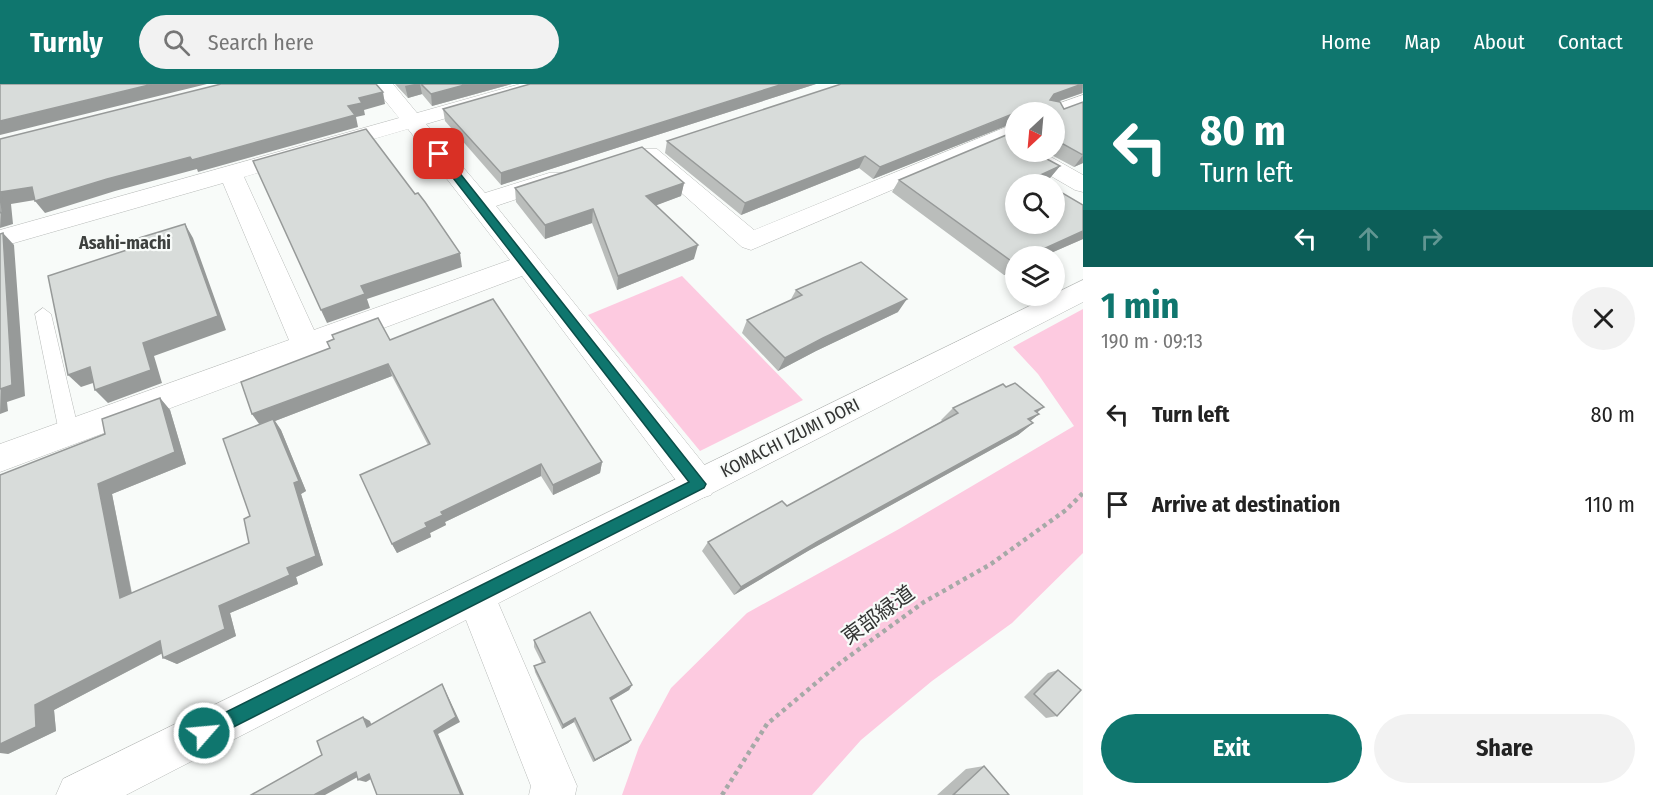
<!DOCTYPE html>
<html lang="en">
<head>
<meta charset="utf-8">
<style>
  body { margin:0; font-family:"Fira Sans Condensed","Noto Sans JP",sans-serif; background:#f2f2f2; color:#222; height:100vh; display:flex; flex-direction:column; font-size:22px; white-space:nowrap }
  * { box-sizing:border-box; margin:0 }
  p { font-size:20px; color:#767676 }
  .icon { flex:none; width:33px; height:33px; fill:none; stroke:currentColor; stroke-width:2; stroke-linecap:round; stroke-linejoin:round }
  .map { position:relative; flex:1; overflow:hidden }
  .side { display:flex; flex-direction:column; background:#fff; width:570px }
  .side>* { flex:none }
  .guide { background:#0f766e; color:#fff; overflow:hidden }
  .needle { width:39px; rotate:206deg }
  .tools { position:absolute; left:1005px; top:18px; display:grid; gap:12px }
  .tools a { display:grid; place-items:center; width:60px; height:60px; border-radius:50%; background:#fff; box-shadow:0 3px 9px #0003; font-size:30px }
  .pin { position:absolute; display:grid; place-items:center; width:51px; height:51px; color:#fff; margin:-26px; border-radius:12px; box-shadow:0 3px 9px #0006 }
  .me { position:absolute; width:66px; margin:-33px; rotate:63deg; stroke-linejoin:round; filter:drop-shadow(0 0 4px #0008) }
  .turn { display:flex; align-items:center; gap:21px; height:126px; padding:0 18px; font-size:27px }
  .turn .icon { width:78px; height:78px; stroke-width:2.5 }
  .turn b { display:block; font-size:42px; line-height:51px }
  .lanes { display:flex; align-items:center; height:57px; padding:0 18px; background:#0003; justify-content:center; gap:30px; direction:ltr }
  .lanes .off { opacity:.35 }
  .round { display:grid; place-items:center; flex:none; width:63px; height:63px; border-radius:32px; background:#f2f2f2 }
  .headline { display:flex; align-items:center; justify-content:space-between; height:102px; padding:0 18px }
  h1 { font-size:36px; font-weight:700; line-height:45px; color:#0f766e }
  .action { display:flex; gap:12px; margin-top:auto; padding:12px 18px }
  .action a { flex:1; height:69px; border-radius:36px; background:#0f766e; color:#fff; font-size:24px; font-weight:700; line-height:69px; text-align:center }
  .action a+a { background:#f2f2f2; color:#222 }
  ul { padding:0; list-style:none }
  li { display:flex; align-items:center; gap:18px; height:90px; padding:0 18px }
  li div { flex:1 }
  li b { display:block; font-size:22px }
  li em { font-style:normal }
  header { display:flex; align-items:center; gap:36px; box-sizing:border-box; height:84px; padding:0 30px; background:#0f766e; color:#fff }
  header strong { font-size:28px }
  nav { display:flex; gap:33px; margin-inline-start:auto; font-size:21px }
  .search { width:420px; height:54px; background:#f2f2f2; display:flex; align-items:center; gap:15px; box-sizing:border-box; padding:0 21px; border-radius:33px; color:#767676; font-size:22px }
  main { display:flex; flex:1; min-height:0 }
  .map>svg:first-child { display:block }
</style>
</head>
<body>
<header>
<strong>Turnly</strong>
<div class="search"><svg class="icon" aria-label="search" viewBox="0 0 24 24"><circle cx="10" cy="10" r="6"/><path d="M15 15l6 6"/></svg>Search here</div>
<nav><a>Home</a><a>Map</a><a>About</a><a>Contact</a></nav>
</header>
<main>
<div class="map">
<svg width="1083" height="711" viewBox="0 0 1083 711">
  <rect width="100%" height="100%" fill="#f8fbf9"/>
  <g fill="#fdcae0">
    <path d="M682,192L803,316L700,367L588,231Z"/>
    <path d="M1083,225V469L1012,539L932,597L861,656L812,711H622L639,663L671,604L747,529L899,445L1074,342L1038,290L1013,263Z"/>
  </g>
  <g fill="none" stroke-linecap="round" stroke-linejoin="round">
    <g stroke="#b8bbb9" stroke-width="1">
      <path id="lane" d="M43,224L51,230L79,348L76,354L69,356L62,354L59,348L35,230Z"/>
    </g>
    <g stroke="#b8bbb9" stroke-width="1">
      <g id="street">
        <path d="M372,0H393L417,29L520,0H552L549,4L426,40L485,109L549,89H565L569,94L565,99L496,122L711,389L716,400L711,411L699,415L687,411L522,192L0,388V360L289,256L223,99L0,163V146L399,34ZM408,45L510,176L314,246L244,93Z"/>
        <path d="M1083,11V25L1054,35V28H1044L1046,24Z"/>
        <path d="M1016,39V53L751,166L742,163L638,70L641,65H657L754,146Z"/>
        <path d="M1016,67L1042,68L1083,91V108L1075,106L1018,73Z"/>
        <path d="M476,494L490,500L577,702L575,711H529L531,702L457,513L462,500Z"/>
      </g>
    </g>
    <g stroke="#b8bbb9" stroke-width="1">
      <path id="secondary" d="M1083,196V218L126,711H56L63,695Z"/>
    </g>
    <path stroke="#a6a9a7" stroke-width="4.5" stroke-dasharray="4 4" stroke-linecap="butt" d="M722,711L767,640L840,579L924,518L991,480L1066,426L1083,409"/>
    <use href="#lane" fill="#fff" fill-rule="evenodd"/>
    <use href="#street" fill="#fff" fill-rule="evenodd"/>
    <use href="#secondary" fill="#fff" fill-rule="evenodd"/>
  </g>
  <g fill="#babdbb">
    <path d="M395,0H512L432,22L422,10L408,14Z"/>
    <path d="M530,0H816L501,101L445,37L443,25Z"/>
    <path d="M1083,0V9L1057,18L1064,25L1083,18V79L1074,83L1046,68H1054V28H1016V38L873,95L859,84L741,131L665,69L667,57Z"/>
    <path d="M1016,68L1060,82L1050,94L1044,97L1083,155L1044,172H1016V186L1004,191L892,108L899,96Z"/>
    <path d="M684,99L681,112L656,121L694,175L617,206L592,139L545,155L516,118L515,104Z"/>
    <path d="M796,206L898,228L816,267L778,287L742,249L747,236L790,217Z"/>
    <path d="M390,256L602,378L600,389L553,411L541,392L445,438L446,441L430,449L431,453L397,469L392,460L428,361L392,292L275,337L281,346L306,407L301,410L323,481L296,493L298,500L230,529L236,552L177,580L163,574V569L54,626L56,647L8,670L105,350L160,314L170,326L186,380L112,410L132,509L249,459L250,432L259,340L252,330Z"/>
    <path d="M953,324L1037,328L1039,330L1030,337L1033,339L1018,351L808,467L734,511L702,467L708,458L787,422L942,337L941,336Z"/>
    <path d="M534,556L632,601L629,606L611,617L631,656L628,659L593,678L574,638L562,645L535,588L534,582L542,579L534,563Z"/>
    <path d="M1058,586L1057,632L1046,634L1024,613L1048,589Z"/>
    <path d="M984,682L1009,711H937L966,685Z"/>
  </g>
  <g fill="#979a99">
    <path d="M153,0H207L0,51V37Z"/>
    <path d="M414,0H420L422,10L408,14L405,2Z"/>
    <path d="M468,0H512L432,22L431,10Z"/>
    <path d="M783,0H816L501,101V89Z"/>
    <path d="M1083,0L1082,9L1045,22L1054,10Z"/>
    <path d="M383,8L385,20L364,26L365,31L356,33L358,43L198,88L197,85L115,107L45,129L35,117L41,115L11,120L13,140L0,144L1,108L348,22L359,14Z"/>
    <path d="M1016,29V38L873,95L880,83Z"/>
    <path d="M1083,71V79L1074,83Z"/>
    <path d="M865,72L859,84L741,131L745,119Z"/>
    <path d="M1060,82L1050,94L1037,100L1036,93Z"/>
    <path d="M684,99L681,112L644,126L646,112Z"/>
    <path d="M593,125L592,139L545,155V141Z"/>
    <path d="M185,140L193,154L226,246L154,272L162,299L108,319L95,306L143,259Z"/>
    <path d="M1083,147V155L1044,172H1028Z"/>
    <path d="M3,149L14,161L25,312L7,318L8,327L0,330Z"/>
    <path d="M698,161L694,175L617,206L618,192Z"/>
    <path d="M460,169L462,183L367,215L370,224L327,239L321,226L361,202Z"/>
    <path d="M1016,178V186L1004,191L1014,179Z"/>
    <path d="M907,215L898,228L816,267L778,287L785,274L823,254Z"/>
    <path d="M388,280L392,292L275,337L281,346L306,407L301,410L323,481L296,493L298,500L230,529L236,552L177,580L163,574L219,522L287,484L261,342L252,330Z"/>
    <path d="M90,283L102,296L81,303L68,291Z"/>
    <path d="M160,314L170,326L186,380L112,410L134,522L120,514L98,400Z"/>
    <path d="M1044,323L1029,335L1039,330L1024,342L1014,347L1035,327Z"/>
    <path d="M1033,339L1018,351L808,467L734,511L741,503L817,458Z"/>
    <path d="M602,378L600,389L553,411V401Z"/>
    <path d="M541,380V392L445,438L446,441L430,449L431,453L397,469L392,460L425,439L441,428Z"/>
    <path d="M160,557L174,563L54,626L56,647L8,670L0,669V660L35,621Z"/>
    <path d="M442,600L445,606L460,638L438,650L464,711H461L434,647Z"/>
    <path d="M632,601L629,606L607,619L610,614Z"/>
    <path d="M363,633L370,637L374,647L367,643Z"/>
    <path d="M575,634L574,638L562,645L563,641Z"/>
    <path d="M631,656L628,659L593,678L595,676Z"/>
    <path d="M356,688L363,690L325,711H314Z"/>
    <path d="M369,690L376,692L366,698L358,696Z"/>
  </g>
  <g fill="#d8dcda" stroke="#979a99" stroke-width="1.5">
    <path d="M0,0H153L0,37Z"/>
    <path d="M221,0H376L383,8L359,14L362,19L348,22L355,31L192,76L190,73L107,95L35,117L32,103L1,108L2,128L0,129V55Z"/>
    <path d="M421,0H468L431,10Z"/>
    <path d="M530,0H783L501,89L443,25Z"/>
    <path d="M841,0H1082L1054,10L1050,16L1060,18L1064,25L1083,18V71L1054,55V28H1025V25L880,83L865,72L745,119L667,57Z"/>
    <path d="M366,45L415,110L418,109L425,118L460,169L361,202L365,210L321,226L253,77Z"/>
    <path d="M1016,47V68H1034L1060,82L1036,93L1049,100H1016V140H1054V104L1083,121V147L1028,172H1016V178L1014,179L899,96Z"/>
    <path d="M642,63L684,99L646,112L698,161L618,192L593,125L545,141L515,104Z"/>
    <path d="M185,140L218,232L143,259L151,286L95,306L90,283L68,291L48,192L142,161L139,154Z"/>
    <path d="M3,149L12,301L0,305V150Z"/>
    <path d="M861,178L907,215L823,254L785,274L747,236L802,211L796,206Z"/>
    <path d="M493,215L602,378L553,401L541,380L441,428L443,431L425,439L427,443L392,460L360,391L430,360L388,280L252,330L241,298L330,264L327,258L334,255L332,251L378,234L390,256Z"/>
    <path d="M1015,299L1044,323L1035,327L1039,330L1028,335L1033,339L817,458L741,503L708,458L782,417L787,422L958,329L953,324L1003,300L1006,303Z"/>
    <path d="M160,314L175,368L98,400L120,514L249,459L244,435L250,432L223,355L273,335L299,397L294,399L316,472L287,484L290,491L219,522L225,545L163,574L160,557L35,621L36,643L0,660V391L105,350L102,335Z"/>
    <path d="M590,528L632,601L610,614L631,656L595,676L575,634L563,641L534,582L545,578L534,556Z"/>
    <path d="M1058,586L1081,606L1057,632L1034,610Z"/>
    <path d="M442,600L456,633L434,647L461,711H377L369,690L358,696L356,688L314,711H251L322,671L317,657L363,633L367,643Z"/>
    <path d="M984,682L1009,711H953Z"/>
  </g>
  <path fill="#0f766e" stroke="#0a4d48" stroke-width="1.5" d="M436,68H443L706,400L704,404L204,658L198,655L195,649L198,642L689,398L436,72Z"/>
  <g text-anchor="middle" stroke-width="4.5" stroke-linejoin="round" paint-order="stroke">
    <g font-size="18" font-weight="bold" fill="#3d403e" stroke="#f8fbf9">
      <text x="125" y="165">Asahi-machi</text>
    </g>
    <g font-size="18" fill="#343534" stroke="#f8fbf9">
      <text transform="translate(790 354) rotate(-27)" y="6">KOMACHI IZUMI DORI</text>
    </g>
    <g font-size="21" fill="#343534" stroke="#f8fbf9">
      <text transform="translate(878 531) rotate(-36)" y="7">東部緑道</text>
    </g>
  </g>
</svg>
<div class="tools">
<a><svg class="needle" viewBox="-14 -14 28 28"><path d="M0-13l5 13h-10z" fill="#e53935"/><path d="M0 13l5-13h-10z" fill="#767676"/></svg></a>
<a><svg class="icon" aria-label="search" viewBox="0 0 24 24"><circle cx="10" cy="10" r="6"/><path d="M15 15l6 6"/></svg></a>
<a><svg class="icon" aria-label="layers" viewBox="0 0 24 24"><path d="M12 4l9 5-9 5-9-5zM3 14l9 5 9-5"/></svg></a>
</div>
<div class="pin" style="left:439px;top:70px;background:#d93025"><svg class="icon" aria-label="arrive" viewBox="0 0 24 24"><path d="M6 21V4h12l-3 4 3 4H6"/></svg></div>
<svg class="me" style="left:204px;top:649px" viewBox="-20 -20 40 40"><circle r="17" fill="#0f766e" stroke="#fff" stroke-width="3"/><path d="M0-11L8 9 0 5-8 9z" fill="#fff"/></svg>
</div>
<section class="side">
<div class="guide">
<div class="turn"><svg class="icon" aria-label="left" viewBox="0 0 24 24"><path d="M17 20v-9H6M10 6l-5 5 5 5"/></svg><div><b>80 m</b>Turn left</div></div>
<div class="lanes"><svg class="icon" aria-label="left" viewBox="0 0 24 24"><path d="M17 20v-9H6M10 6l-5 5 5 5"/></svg><svg class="icon off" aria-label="ahead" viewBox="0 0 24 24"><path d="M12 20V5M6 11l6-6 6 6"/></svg><svg class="icon off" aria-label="right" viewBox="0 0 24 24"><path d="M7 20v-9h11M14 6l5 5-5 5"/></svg></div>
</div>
<div class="headline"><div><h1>1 min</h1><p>190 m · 09:13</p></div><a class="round"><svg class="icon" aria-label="close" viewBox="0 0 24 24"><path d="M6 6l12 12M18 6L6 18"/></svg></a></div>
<ul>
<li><svg class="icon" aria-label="left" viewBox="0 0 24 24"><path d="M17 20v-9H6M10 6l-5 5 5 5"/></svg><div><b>Turn left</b></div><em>80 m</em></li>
<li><svg class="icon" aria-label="arrive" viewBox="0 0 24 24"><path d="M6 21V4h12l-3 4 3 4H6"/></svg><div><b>Arrive at destination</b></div><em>110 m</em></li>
</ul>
<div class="action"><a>Exit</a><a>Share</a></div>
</section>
</main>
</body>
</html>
